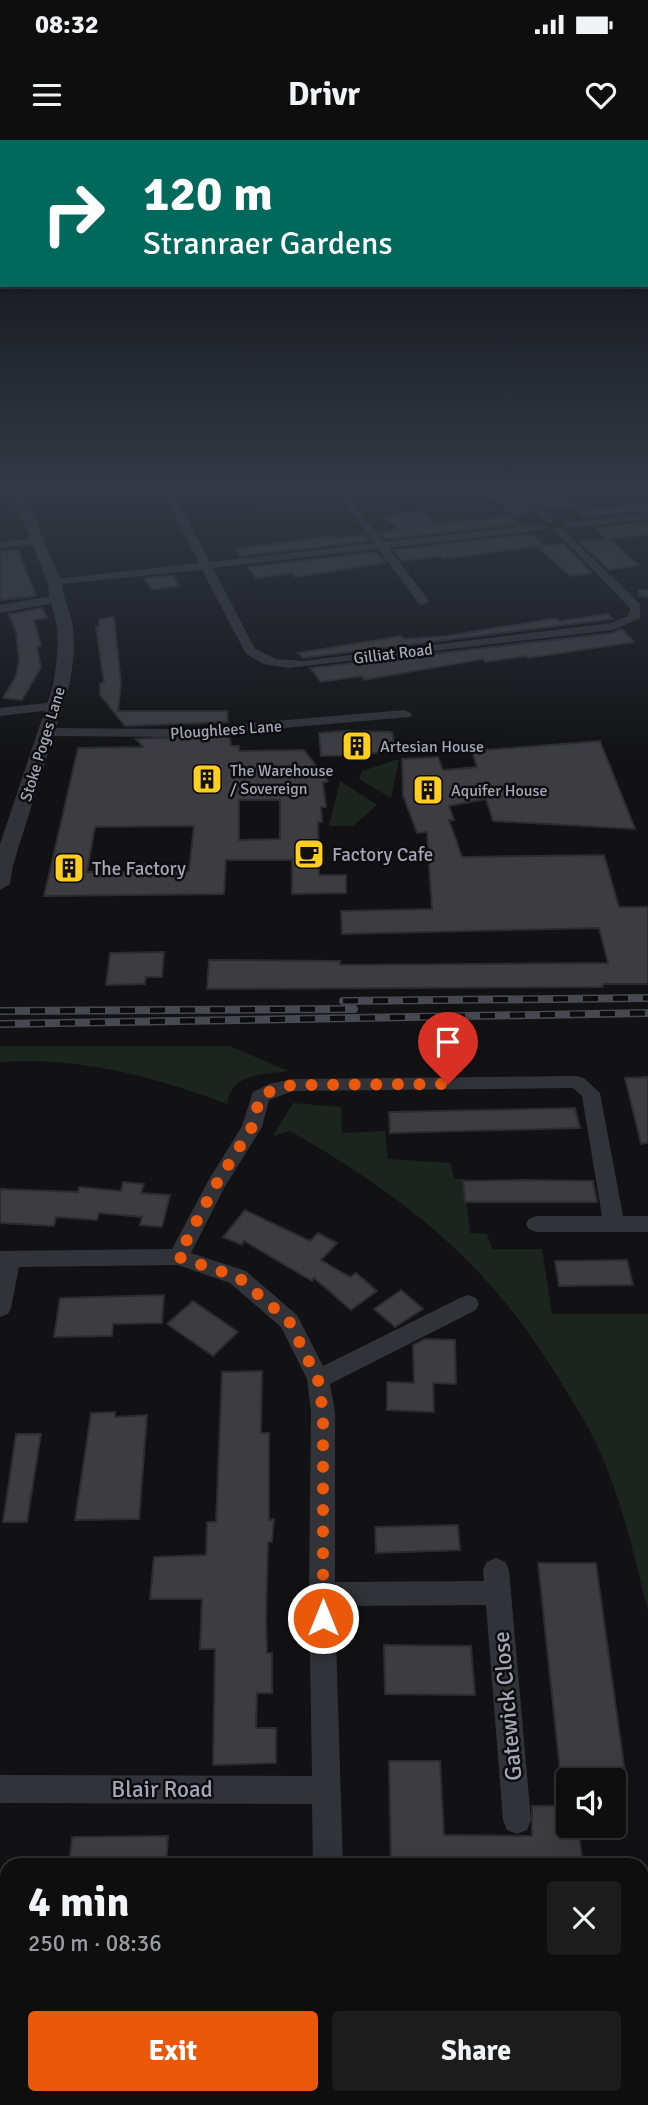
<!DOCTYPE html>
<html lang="en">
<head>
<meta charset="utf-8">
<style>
  body { margin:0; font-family:Signika,sans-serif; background:#1c1c1d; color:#f1f3f6; height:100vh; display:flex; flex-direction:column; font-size:26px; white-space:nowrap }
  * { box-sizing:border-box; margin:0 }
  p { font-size:23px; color:#9b9c9e }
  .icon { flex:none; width:38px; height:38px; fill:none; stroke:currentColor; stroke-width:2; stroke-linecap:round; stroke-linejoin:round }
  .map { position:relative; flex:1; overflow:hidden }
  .side { position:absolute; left:0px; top:1718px; width:649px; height:247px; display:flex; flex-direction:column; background:#0e0e0f; border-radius:21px 21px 0 0; box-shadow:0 7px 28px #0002,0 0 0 2px #2e2e2f }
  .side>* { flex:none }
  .guide { position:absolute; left:0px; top:0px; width:649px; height:147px; box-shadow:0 7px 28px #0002,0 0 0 2px #2e2e2f; background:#00695c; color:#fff; overflow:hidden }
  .buttons { position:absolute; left:556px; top:1628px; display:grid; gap:14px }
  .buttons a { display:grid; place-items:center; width:70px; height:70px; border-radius:7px; background:#0e0e0f; box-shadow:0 7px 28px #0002,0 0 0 2px #2e2e2f; font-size:35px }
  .pin { position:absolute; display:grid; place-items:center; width:60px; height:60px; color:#fff; margin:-72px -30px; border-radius:50% 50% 50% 0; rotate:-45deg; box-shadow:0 0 7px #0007 }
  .pin .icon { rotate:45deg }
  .me { position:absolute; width:77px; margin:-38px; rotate:0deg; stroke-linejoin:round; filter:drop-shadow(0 0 5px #0008) }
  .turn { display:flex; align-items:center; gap:24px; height:147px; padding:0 28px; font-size:32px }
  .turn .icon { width:91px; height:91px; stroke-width:2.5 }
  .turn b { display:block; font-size:49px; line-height:60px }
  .round { display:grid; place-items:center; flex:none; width:74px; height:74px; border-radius:7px; background:#1c1c1d }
  .head { display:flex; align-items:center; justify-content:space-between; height:119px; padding:0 28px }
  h1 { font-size:42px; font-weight:700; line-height:52px }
  .action { display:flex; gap:14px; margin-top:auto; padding:14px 28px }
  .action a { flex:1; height:80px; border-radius:7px; background:#ea580c; color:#fff; font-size:28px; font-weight:700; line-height:80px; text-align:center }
  .action a+a { background:#1c1c1d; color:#f1f3f6 }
  .status { display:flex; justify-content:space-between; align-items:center; height:49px; padding:0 35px; background:#0e0e0f; direction:ltr }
  .status svg { height:19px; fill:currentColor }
  header { display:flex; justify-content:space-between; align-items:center; height:91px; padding:0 28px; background:#0e0e0f; font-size:32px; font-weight:700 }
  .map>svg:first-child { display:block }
</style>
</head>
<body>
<div class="status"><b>08:32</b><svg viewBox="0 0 49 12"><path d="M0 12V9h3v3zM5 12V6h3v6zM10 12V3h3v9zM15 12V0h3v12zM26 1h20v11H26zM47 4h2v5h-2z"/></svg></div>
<header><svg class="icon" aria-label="menu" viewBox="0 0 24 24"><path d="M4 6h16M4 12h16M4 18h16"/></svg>Drivr<svg class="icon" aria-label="heart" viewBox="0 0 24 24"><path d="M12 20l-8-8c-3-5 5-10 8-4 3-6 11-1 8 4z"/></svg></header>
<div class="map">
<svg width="648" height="1965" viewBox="0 0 648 1965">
  <rect width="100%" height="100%" fill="#121214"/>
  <g fill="#1c241e">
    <path d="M399,619L391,658L359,639L362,631Z"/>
    <path d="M340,641L377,665L353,686H329Z"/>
    <path d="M0,906H230L288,931C261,935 232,933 227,964C156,937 77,916 0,922Z"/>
    <path d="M293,963L341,967L342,993L385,991L388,1019L451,1023L454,1039H464L470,1093L487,1094L492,1109H542L552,1174H648V1472C635,1419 623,1365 601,1314C592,1292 578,1270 565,1249C493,1127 412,1061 290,991L273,996Z"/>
  </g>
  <g fill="#3c3c41" stroke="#2c2c30" stroke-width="2" fill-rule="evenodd">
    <path d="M554,346L558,349L578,366L549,370L527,348Z"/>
    <path d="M510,350L533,372L513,375L487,353Z"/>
    <path d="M648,363V370L584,378L578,372Z"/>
    <path d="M424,370L437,384L511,376L520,384L385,399L380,393L399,390L384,376Z"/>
    <path d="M648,382V394L610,399L638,425L609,430L580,402L606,399L595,388Z"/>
    <path d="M532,394L544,405L443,419L440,416L402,421L394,410Z"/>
    <path d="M365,395L369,401L241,416L236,409L333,396L336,399Z"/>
    <path d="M562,404H564L592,433L570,436L537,407Z"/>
    <path d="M18,410L36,456L0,460V412Z"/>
    <path d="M377,412L385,423L295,437L293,433L256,438L248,427Z"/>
    <path d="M173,436L179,446L152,450L144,438Z"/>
    <path d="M42,468L47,478L34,480L41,506L37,507L41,527L22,560L3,558L16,536L19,520L16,492L9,474Z"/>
    <path d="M608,474L613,479L303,518L298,513L401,496L404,499L447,496L556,478L559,481Z"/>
    <path d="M114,477L121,543L118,571H227L228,582L125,586L100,555V543H104L96,487L99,486V479Z"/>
    <path d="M622,489L634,502L528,518L526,516L485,522L483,519L364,540L362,536L321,542L310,528L613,493Z"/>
    <path d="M343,591L392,592L395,610L361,615L321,616L319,593Z"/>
    <path d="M229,595L231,606H239V611L304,610L328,641L323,643L326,667H321L322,682H318L319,735H346V753L292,754V720H226L224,754L44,756L78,608L143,607L136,599ZM239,660H280V699L239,700ZM194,686L189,731H149L150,724H127L126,732H87L95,687Z"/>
    <path d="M600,601L635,689L493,681L486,659L449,666L454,680H449L462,717L604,715L619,767H648V844H603V847L207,849L209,820L340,821V825L608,823L599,788L342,794L341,771L432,769L427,692L417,693L403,655L402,619L438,617L443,630L477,627L472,611Z"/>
    <path d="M164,812L162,837H146L145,844L106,845L110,813Z"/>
    <path d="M648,937V1003L641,1004L625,938Z"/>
    <path d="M575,968L580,988L390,993L389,972Z"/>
    <path d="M526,1040L593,1041L597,1062H465L463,1041Z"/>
    <path d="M123,1042L144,1044L141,1053L170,1055L162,1087L140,1085L142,1077L99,1073L97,1080L56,1077L54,1086L0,1083V1049L78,1052L79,1047L121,1051Z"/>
    <path d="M245,1070L310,1101L318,1093L337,1103L321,1120L350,1137L356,1133L377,1151L351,1170L314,1138L312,1141L244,1101L242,1105L223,1097Z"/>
    <path d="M627,1120L633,1145L559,1146L555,1121Z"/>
    <path d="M401,1150L423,1169L395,1187L374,1169Z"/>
    <path d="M164,1155L162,1183L113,1184L112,1196L54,1197L60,1158Z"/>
    <path d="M193,1161L238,1192L213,1216L167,1184Z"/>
    <path d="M425,1199L455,1200L456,1244L433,1243L434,1272L387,1270V1242L414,1243L413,1205Z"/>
    <path d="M262,1231L261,1293H269V1380L274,1379L272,1402H268L266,1480L267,1513H272V1553H257L256,1588H276V1623L213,1625L215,1509H200L202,1459H150L154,1417L206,1415L207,1382H216L222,1232Z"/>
    <path d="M115,1272V1277L147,1275L139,1379L75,1380L91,1273Z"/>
    <path d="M16,1294H41L27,1382H3Z"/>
    <path d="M458,1385L460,1410L376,1413L375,1387Z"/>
    <path d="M538,1423H596L626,1640H561Z"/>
    <path d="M384,1505L471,1506L475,1555L385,1554Z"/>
    <path d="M389,1621H440L444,1695L532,1696V1666H569V1685H578L583,1726H391Z"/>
    <path d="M168,1696L166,1726H69L72,1697Z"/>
  </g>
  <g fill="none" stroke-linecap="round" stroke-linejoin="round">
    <g fill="#323339" fill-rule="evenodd">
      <path d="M171,346H182L174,354L210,422L374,403L337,353L342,350L384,402L542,384L547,387L542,390L389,408L429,461L423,465L419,464L378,409L213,428L255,509L276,519L303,521L611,483L628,476L630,468L556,392V388L560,387L640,464V478L613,490L288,528L264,524L246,514L202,430L51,445L49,443L55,439L199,423L164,354Z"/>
      <path d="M510,346H521L554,378V382H546Z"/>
      <path d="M20,347V351L0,354V348Z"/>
      <path d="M648,373V379L568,388L563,385L568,382Z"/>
      <path d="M39,398L45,401L43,403L0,408V402Z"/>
      <path d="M642,449L648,450V458L638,456V450Z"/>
      <path d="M56,455L62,459L60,462L0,473V465Z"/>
      <path d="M55,562L60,563V569L0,576V568Z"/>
      <path d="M405,570L412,574L410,577L181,597L47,596L40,592L47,588L181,589Z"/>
      <path d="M577,936L584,938L600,953L623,1076H648V1092H536L529,1089L526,1084L529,1079L536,1076H602L582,956L573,948L293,951L269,960L262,987L224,1048L191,1113L246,1131L297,1175L323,1226L460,1158L468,1155L476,1158L479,1164L476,1170L330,1244L335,1272V1442L484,1441L483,1430L487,1422L496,1418L505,1422L509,1430L531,1680L527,1690L517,1694L507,1690L503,1680L486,1465L335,1466L343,1726H313L312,1664L0,1663V1635L312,1636L309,1454L311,1272L307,1239L281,1187L230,1143L178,1125L19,1127L11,1168L8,1174L0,1177V1111L172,1109L208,1041L242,986L253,952L269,944L293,939Z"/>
    </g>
    <path fill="#323339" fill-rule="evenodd" d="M8,346H21L62,443C63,457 69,469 72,482C76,503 73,526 69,546L13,725L10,744L0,750V704L53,546C56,526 60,503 56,482C53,469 48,457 48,443Z"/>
    <g stroke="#474850" stroke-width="8">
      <g id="rail">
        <path d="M343,861L648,858"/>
        <path d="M0,871L354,869"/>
        <path d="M0,884L648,873"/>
      </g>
    </g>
    <use href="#rail" stroke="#0d0d0f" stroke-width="5" stroke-dasharray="15" stroke-linecap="butt"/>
  </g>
  <linearGradient id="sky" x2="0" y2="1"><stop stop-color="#0a0a0b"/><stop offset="0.56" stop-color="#333945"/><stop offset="1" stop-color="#333945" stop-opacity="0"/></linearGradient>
  <rect width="648" height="621" fill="url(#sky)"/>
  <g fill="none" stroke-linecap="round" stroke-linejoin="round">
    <path stroke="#ea580c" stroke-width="12" stroke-dasharray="0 21.6" d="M323,1478V1272L318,1240L289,1181L238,1137L178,1117L215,1046L252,987L260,957L276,948L293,945L448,944"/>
  </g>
  <defs>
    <g id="building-square" transform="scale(1.575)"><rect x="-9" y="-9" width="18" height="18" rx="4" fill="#ffce1e" stroke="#0d0d0f"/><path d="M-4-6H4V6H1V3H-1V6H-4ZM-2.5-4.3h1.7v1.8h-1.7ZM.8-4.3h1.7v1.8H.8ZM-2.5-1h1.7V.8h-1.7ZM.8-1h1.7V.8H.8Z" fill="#111"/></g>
    <g id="cafe-square" transform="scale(1.575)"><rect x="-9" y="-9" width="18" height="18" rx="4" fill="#ffce1e" stroke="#0d0d0f"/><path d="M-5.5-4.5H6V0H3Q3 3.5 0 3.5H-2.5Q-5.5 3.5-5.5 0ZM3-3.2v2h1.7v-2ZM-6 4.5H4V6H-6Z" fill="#111"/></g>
  </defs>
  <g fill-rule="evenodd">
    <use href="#building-square" x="357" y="606"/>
    <use href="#building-square" x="207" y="639"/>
    <use href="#building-square" x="428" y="650"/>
    <use href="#cafe-square" x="309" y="714"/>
    <use href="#building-square" x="69" y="728"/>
  </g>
  <g text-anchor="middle" stroke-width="5" stroke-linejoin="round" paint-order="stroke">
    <g font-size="16" fill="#a2a6b5" stroke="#0d0d0f">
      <text transform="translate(393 513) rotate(-7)" y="6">Gilliat Road</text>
      <text transform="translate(226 589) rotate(-4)" y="6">Ploughlees Lane</text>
      <text transform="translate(42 604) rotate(-73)" y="6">Stoke Poges Lane</text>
    </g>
    <g font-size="16" fill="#a2a6b5" stroke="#0d0d0f" text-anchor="start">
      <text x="380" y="612">Artesian House</text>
      <text x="230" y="636">The Warehouse<tspan x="230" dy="18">/ Sovereign</tspan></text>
      <text x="451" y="656">Aquifer House</text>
    </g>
    <g font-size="19" fill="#a2a6b5" stroke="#0d0d0f" text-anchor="start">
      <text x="332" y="721">Factory Cafe</text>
      <text x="92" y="735">The Factory</text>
    </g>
    <g font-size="23" fill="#a2a6b5" stroke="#0d0d0f">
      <text transform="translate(507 1566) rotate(-95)" y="8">Gatewick Close</text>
      <text x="162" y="1657">Blair Road</text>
    </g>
  </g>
</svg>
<div class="buttons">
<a><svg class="icon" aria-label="sound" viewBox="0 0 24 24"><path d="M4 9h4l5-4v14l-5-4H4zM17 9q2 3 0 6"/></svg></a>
</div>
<div class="pin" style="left:448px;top:944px;background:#d93025"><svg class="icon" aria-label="arrive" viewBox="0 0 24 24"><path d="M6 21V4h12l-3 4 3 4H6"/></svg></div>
<svg class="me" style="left:323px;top:1478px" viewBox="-20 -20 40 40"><circle r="17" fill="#ea580c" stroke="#fff" stroke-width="3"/><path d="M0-11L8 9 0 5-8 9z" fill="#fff"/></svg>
<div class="guide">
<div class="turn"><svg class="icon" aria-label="right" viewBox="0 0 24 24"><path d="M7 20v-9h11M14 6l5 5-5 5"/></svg><div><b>120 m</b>Stranraer Gardens</div></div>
</div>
<section class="side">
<div class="head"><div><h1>4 min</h1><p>250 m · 08:36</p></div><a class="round"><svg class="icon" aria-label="close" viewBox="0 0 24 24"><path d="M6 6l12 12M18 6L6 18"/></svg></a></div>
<div class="action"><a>Exit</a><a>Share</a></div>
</section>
</div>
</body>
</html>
